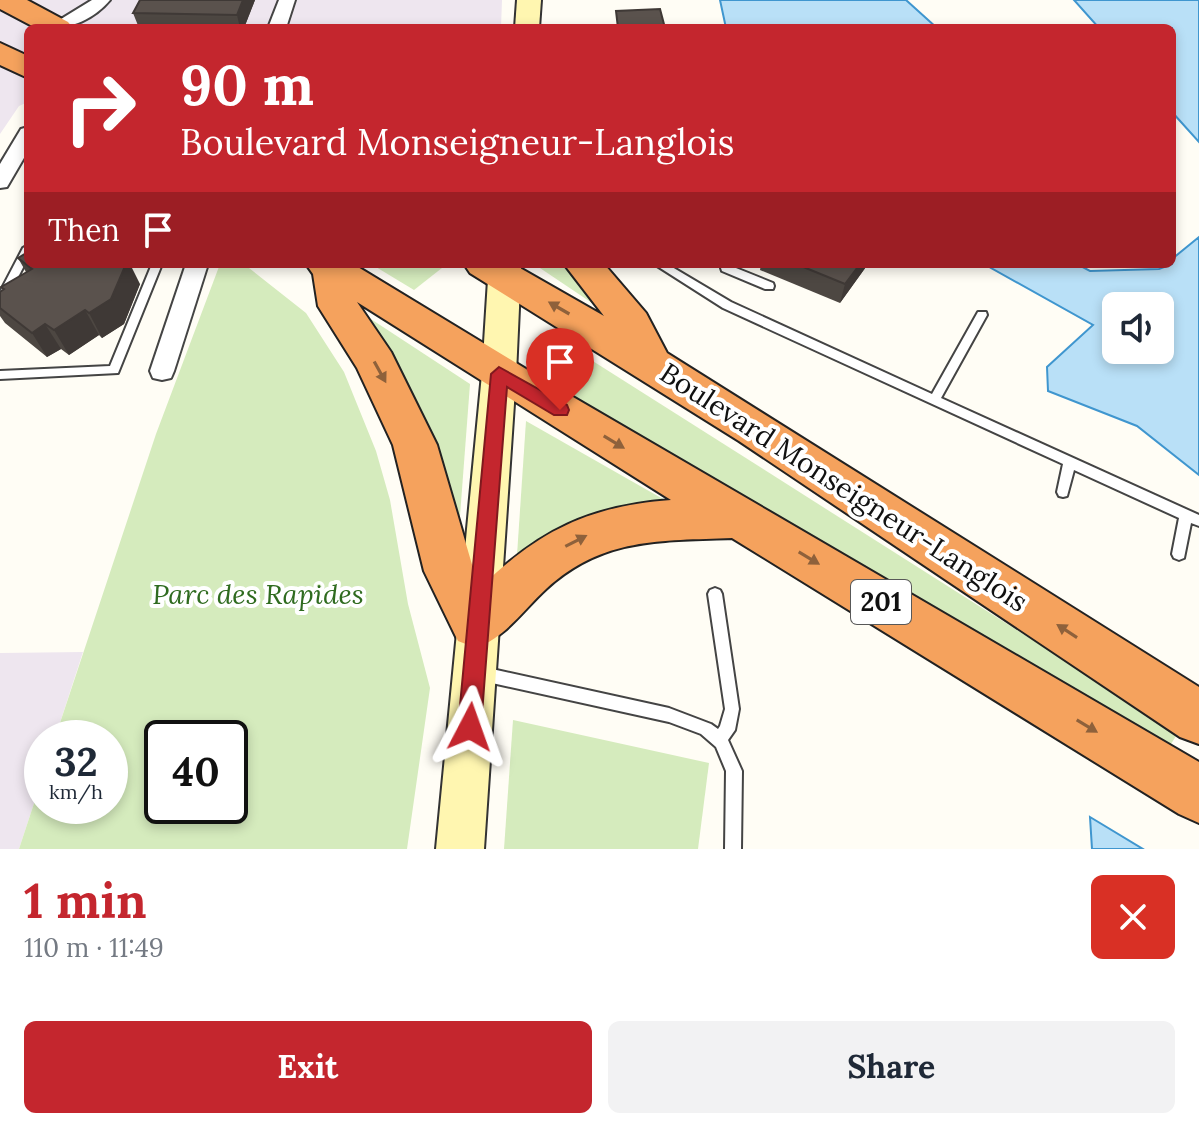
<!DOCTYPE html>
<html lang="en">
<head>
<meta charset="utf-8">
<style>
  body { margin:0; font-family:Lora,serif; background:#f2f2f3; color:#1f2937; height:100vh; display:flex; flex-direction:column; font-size:30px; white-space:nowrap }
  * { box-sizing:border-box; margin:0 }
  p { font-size:26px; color:#747a83 }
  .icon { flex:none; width:44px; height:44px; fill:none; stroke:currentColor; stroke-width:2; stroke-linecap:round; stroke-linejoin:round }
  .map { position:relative; height:849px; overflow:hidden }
  .panel { display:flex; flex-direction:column; background:#fff; flex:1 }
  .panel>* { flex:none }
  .top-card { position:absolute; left:24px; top:24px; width:1152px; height:244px; border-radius:12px; box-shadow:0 4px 12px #0003; background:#c4262e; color:#fff; overflow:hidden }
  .buttons { position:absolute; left:1102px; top:292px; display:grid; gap:16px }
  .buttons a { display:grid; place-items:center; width:72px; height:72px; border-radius:12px; background:#fff; box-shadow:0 4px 12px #0003; font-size:40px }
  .speed { position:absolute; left:24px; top:720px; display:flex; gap:16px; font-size:40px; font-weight:700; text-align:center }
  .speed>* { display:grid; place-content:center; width:104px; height:104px; border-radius:50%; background:#fff; box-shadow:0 4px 12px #0003; line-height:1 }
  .speed small { font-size:20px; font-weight:400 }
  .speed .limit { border:4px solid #111; border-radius:12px; background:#fff; color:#111 }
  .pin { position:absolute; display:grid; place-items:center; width:68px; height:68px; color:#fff; margin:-82px -34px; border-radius:50% 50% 50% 0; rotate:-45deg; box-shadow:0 0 8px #0007 }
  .pin .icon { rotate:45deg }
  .me { position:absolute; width:88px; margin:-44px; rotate:4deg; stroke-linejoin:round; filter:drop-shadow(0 0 6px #0008) }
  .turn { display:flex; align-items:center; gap:28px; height:168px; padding:0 24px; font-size:36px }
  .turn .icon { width:104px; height:104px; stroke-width:2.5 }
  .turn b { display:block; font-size:56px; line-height:68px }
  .then { display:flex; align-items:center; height:76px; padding:0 24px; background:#0003; gap:16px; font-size:30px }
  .round { display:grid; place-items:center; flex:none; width:84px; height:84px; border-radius:12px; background:#f2f2f3 }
  .summary { display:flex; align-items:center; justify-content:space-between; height:136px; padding:0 24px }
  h1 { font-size:48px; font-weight:700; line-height:60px; color:#c4262e }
  .button { display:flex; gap:16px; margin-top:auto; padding:16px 24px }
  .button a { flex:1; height:92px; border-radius:12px; background:#c4262e; color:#fff; font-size:32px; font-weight:700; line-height:92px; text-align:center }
  .button a+a { background:#f2f2f3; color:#1f2937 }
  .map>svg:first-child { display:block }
</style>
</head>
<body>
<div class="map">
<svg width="1199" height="849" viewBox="0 0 1199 849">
  <rect width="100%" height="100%" fill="#fffdf5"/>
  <g fill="#eee6ef">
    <path d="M0,0H502L501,28H28V102L19,106L0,134Z"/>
    <path d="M83,652L55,738H42V779L19,849H0V653Z"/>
  </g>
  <g fill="#d5ebbd" fill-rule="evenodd">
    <path d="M220,264H244L306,313L344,372L376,451L390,500L408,604L430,688L407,849H19L42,779V806H110V738H55L156,434ZM230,738V806H162V738Z"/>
    <path d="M371,264H447L414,290Z"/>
    <path d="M534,264H570L620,326L595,305Z"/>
    <path d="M351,306L470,384L458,542Z"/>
    <path d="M588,358L1173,729L1176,736L1171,744L1163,743L557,386Z"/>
    <path d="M526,421L677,507L516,570Z"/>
    <path d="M513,720L709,763L698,849H504Z"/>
  </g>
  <g fill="#b9e0f7" stroke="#3f96cf" stroke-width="2" fill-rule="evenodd">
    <path d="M720,0H906L937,28H726Z"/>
    <path d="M1074,0H1199V142L1172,112V28H1099Z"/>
    <path d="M1199,237V475L1137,426L1048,391L1047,367L1093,325L984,264H1077L1090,271L1159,269L1172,264V259ZM1160,306V350H1116V306Z"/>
    <path d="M1090,817L1143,849H1092Z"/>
  </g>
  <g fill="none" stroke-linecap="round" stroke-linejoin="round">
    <g stroke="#444" stroke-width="4">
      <g id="lane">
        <path d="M28,245V258L5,302L0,306V292L23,248Z"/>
        <path d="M152,264H162L118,373L0,379V371L110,366Z"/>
        <path d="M654,264H667L731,302L932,394L978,312H986L987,315L941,398L1199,515V526L1191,523L1184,558L1179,560L1174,558L1172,554L1179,518L1074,470L1067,496L1063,497L1059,496L1057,492L1063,464L723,308Z"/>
        <path d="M726,264L773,283L774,286L773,289H765L722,271L721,268Z"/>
        <path d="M715,588L720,590L722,594L739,709L735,730L728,740L742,771L741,849H725L726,771L716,747L701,734L669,722L483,681L478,679L476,674L478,669L483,667L669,708L711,724L718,729L720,726L725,709L708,594L710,590Z"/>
      </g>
    </g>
    <g stroke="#444" stroke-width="4">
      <g id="street">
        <path d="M92,0H110C95,18 71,30 48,27Z"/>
        <path d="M279,0H295L286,28H268Z"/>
        <path d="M28,127V151L7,187L0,188V164L21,129Z"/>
        <path d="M186,264H208L174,371L171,378L162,380L153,378L150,371Z"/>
      </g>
    </g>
    <g stroke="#333" stroke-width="4">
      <g id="secondary">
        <path d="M517,0H541L539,28H515Z"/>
        <path d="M489,264H521L516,374L484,849H436L482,374Z"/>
      </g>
    </g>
    <g stroke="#222" stroke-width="4">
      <g id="highway">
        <path d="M0,0H27L68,22L73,28H36L0,9Z"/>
        <path d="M0,43L28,56V78L0,65Z"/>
        <path d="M306,264H353L549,383L1199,762V823L1179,814L732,538C660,541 603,537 546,589C523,610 506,637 476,648L458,641L424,571L393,445L357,368L318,306L313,274ZM357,302L671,500C590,506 540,530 482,586L473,568L437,445L391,352Z"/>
        <path d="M464,264H513L604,316L564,264H604L646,313L667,353L1199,687V744L1180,737L739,441L470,273Z"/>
      </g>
    </g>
    <use href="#lane" fill="#fff" fill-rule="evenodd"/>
    <use href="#street" fill="#fff" fill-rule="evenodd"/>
    <use href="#secondary" fill="#fff6b0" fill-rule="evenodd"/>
    <use href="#highway" fill="#f5a25d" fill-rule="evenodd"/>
  </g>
  <g fill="#4d4742">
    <path d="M140,0H255L244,28H139L133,13Z"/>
    <path d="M18,258L140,284L124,324L102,338L99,335L69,355L61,349L47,357L5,323L0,316V292L3,290L1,287L26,272Z"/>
    <path d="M761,264H868L840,303L760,270Z"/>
  </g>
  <g fill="#3f3936">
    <path d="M243,0H255L244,28H240L237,15Z"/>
    <path d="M126,264H130L140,284L124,324L102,338L89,313Z"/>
    <path d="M860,264H868L840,303L845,284Z"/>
    <path d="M85,310L99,335L69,355L54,330Z"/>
    <path d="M45,324L61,349L47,357L32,333Z"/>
  </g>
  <g fill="#5a524d" stroke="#3f3936" stroke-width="2">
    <path d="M140,0H243L237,15L133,13Z"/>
    <path d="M660,9L665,28H618L616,11Z"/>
    <path d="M28,252V264H126L111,299L89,313L85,310L54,330L45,324L32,333L0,308V292L4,289L1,287L32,269L18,258Z"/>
    <path d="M796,264H860L845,284Z"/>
  </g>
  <defs><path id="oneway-solid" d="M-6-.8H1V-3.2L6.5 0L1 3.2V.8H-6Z" transform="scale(2)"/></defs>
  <g fill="#8e613b">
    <use href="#oneway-solid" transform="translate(559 308) rotate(-150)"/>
    <use href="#oneway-solid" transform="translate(380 372) rotate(61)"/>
    <use href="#oneway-solid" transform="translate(614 442) rotate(31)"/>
    <use href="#oneway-solid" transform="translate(576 541) rotate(-27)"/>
    <use href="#oneway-solid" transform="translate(809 558) rotate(31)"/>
    <use href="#oneway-solid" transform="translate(1067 631) rotate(-147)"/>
    <use href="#oneway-solid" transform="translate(1087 726) rotate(31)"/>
  </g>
  <path fill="#c4262e" stroke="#7f191e" stroke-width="2" d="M499,367L567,405L569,410L567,415H554L507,387L481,727L478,735L470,738L462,735L458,727L491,374Z"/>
  <g text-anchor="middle" stroke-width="8" stroke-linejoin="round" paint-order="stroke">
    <rect fill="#fff" stroke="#585858" stroke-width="2" x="851" y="580" width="60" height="44" rx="6"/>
    <g font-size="26" font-weight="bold" fill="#111">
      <text x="881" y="611">201</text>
    </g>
    <g font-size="28" fill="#111" stroke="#fff">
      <text transform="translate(844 487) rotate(33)" y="10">Boulevard Monseigneur-Langlois</text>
    </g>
    <g font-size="28" font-style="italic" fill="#2f6b1f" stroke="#fff">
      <text x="258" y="604">Parc des Rapides</text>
    </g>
  </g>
</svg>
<div class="buttons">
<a><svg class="icon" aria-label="sound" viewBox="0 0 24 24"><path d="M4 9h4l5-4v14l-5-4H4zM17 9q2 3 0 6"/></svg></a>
</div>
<div class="speed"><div>32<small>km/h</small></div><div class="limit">40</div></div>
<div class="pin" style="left:560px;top:410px;background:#d93025"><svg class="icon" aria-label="arrive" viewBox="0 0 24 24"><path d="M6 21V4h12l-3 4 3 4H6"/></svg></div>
<svg class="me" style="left:470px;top:727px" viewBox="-20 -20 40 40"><path d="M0-17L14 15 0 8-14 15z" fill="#c4262e" stroke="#fff" stroke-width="4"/></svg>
<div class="top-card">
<div class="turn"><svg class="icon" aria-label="right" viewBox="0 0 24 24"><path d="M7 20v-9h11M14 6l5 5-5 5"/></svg><div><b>90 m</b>Boulevard Monseigneur-Langlois</div></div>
<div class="then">Then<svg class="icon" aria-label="arrive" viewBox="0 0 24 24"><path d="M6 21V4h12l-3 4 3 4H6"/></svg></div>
</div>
</div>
<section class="panel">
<div class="summary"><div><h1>1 min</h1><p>110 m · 11:49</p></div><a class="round" style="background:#d93025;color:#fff"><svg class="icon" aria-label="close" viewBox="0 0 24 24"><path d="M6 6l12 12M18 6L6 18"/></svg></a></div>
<div class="button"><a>Exit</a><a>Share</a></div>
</section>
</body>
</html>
